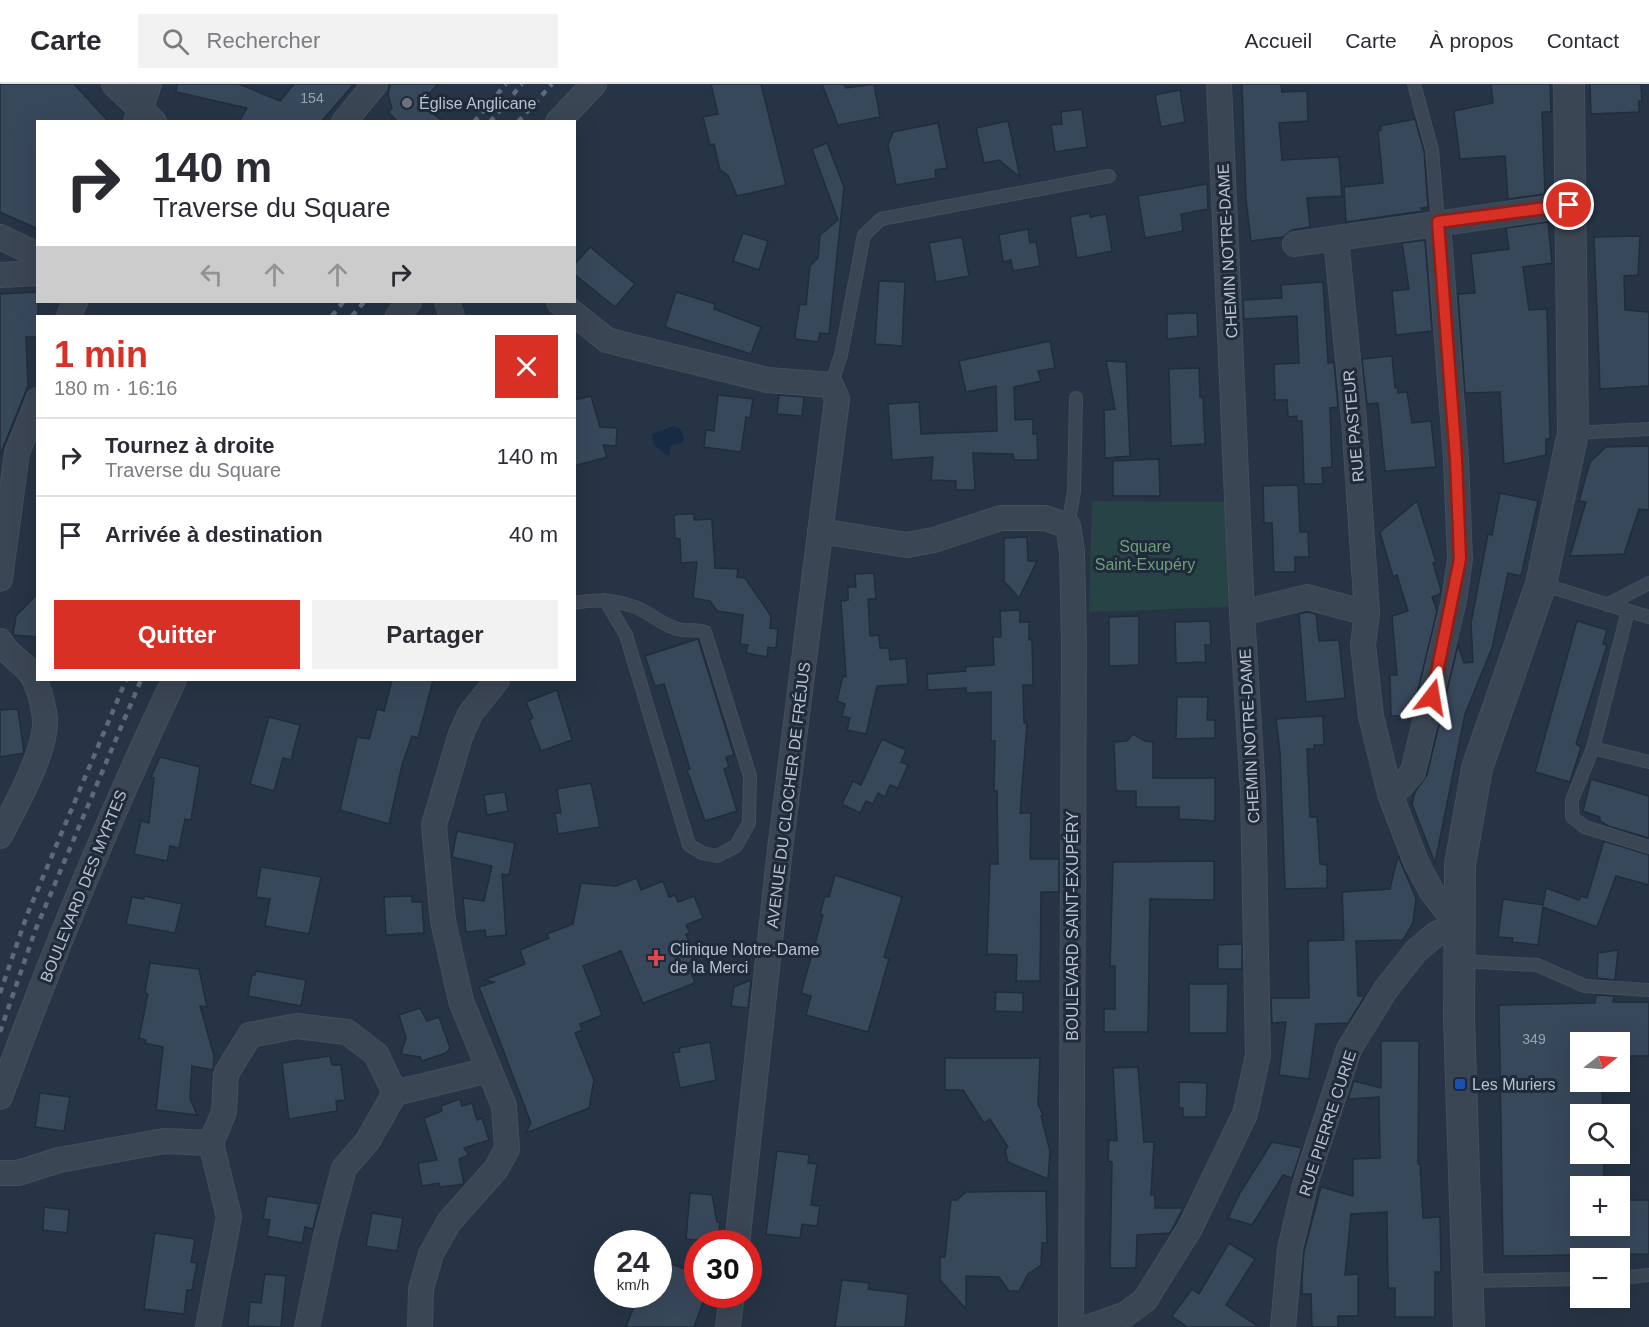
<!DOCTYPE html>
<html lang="fr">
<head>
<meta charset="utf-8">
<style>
  body { margin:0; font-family:Helvetica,sans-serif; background:#f2f2f3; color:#2b2b33; height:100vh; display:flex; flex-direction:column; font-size:22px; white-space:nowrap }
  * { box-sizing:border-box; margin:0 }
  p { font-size:20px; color:#7c7c81 }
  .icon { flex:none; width:33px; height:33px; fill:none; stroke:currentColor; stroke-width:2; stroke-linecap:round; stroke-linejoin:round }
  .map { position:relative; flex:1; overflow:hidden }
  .side { position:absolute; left:36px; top:231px; width:540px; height:366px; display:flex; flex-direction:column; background:#fff; border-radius:0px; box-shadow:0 6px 24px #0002 }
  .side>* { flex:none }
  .top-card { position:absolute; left:36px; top:36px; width:540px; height:183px; border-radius:0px; box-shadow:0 6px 24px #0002; background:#fff; color:#2b2b33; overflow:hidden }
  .needle { width:39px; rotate:73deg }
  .fabs { position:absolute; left:1570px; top:948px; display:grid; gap:12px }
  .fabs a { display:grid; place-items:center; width:60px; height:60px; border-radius:0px; background:#fff; box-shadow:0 6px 24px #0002; font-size:30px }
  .speed { position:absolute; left:594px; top:1146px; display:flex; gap:12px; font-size:30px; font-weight:700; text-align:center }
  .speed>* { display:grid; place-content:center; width:78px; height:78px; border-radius:50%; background:#fff; box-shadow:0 6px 24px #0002; line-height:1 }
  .speed small { font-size:15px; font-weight:400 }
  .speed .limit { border:9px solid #d22; background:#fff; color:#111 }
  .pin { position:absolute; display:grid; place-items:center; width:51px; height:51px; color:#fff; margin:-26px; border:3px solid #fff; border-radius:50%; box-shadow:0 2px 6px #0007 }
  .me { position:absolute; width:66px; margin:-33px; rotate:14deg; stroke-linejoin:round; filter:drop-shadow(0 0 4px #0008) }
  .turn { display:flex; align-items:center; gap:21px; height:126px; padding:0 18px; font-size:27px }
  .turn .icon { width:78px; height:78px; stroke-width:2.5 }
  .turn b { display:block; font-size:42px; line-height:51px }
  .lanes { display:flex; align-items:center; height:57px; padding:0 18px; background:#0003; justify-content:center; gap:30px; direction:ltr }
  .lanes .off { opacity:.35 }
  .round { display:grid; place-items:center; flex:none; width:63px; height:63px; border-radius:0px; background:#f2f2f3 }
  .headline { display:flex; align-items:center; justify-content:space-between; height:102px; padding:0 18px }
  h1 { font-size:36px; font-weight:700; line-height:45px; color:#d93025 }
  .action { display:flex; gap:12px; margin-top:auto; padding:12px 18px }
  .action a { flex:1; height:69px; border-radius:0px; background:#d93025; color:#fff; font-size:24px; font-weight:700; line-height:69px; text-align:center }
  .action a+a { background:#f2f2f3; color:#2b2b33 }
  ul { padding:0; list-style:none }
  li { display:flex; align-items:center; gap:18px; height:78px; padding:0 18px; border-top:2px solid #e1e1e2 }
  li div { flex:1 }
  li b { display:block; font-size:22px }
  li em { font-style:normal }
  header { display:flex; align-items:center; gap:36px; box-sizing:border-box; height:84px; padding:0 30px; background:#fff; border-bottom:2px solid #e1e1e2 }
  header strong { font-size:28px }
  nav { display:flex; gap:33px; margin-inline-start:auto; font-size:21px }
  .search { width:420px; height:54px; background:#f2f2f3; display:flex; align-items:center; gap:15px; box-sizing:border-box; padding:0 21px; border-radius:0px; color:#7c7c81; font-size:22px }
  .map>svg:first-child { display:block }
</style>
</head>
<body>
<header>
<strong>Carte</strong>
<div class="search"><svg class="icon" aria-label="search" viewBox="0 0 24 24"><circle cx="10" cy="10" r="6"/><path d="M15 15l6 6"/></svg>Rechercher</div>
<nav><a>Accueil</a><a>Carte</a><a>À propos</a><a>Contact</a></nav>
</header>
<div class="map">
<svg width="1649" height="1243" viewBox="0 0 1649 1243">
  <rect width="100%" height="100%" fill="#263445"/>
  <path fill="#284346" d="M1092,417L1225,418L1228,523L1089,528Z"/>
  <path fill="#182b44" d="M673,342L681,345L684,354L682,359L670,362V371H667L654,361L652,350Z"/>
  <g fill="#38485b" stroke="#212d3b" stroke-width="1.5">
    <path d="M0,0H74L109,38H38V145L0,128Z"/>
    <path d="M177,0H239L280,17L294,0H354L321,38H239L247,24L176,8Z"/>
    <path d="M390,0H438L420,20L444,38H398L388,28L392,24L388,11Z"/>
    <path d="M711,0H761L786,101L737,112L728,91L720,86L714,60L710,61L703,33L718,30Z"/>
    <path d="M822,0H844L846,4L874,0L880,33L838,41Z"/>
    <path d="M1242,0H1281L1282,8L1307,7L1308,37L1279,39L1282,76L1339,73L1342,112L1307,114L1310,143L1292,146L1283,153L1251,157L1246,116Z"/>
    <path d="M1491,0H1550L1551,28H1542L1545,110L1508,115L1505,72L1460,75L1454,27L1493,19Z"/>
    <path d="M1590,0H1641L1642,17H1639V28L1591,30Z"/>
    <path d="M1180,6L1185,38L1161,43L1155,11Z"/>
    <path d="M1082,25L1087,63L1055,68L1051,41L1062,40L1061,28Z"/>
    <path d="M1415,35L1424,67L1428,123L1421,124L1423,127L1346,138L1344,103L1383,99L1378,47L1381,46L1380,42Z"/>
    <path d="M1008,37L1020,93L999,76L984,79L976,44Z"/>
    <path d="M938,39L947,84L935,86L936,94L896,101L888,61L893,48Z"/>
    <path d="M827,59L844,103L829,250L820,249L818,258L796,255L795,251L800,220L806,221L810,182L818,174L820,151L838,136L812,65Z"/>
    <path d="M1207,100L1208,125L1181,130L1183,147L1145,154L1138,112Z"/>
    <path d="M1090,129V133L1106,130L1112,167L1077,174L1070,133Z"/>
    <path d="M1548,138L1552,179L1523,183L1529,226L1547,225L1550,355H1546V371L1504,380L1500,308L1465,309L1458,210L1475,209L1471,170L1509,165L1506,144Z"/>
    <path d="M1028,145L1030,159L1036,158L1040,182L1013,187L1011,176L1003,178L999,151Z"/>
    <path d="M743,149L768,157L759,186L733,177Z"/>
    <path d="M1640,152L1638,191L1624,192L1625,226L1649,228V302L1600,305L1594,153Z"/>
    <path d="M962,153L969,192L936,198L929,159Z"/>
    <path d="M1425,156L1432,247L1396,251L1392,207L1409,205L1402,159Z"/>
    <path d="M590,163L635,200L615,223L574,190V181Z"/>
    <path d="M879,197L905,198L902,262L875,260Z"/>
    <path d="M1323,198L1328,279L1334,278L1338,323L1330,324L1332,383L1322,384L1323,400H1304L1302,337H1297V332L1288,333L1287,316H1275L1274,280L1299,279L1297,232L1244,235L1243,216L1282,214L1281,201Z"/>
    <path d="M38,208V253H26L28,302L0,371V210Z"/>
    <path d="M676,208L715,220L714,225L761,243L751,270L665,243Z"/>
    <path d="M1197,229L1198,252L1167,255V230Z"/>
    <path d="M1050,257L1055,284L1038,287L1041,297L1014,303L1015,336L1033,335V350H1037L1038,376H1014L1013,370L973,369L975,406H956V397L931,396L933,373L892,376L888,320L919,318L921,350L997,347L996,302L966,308L959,277Z"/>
    <path d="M1392,272L1395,304H1398V309L1407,308L1412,339L1431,337L1436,383L1385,387L1378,319L1367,320L1362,275Z"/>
    <path d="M1106,277L1126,278L1130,372L1105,374L1104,326L1115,325Z"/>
    <path d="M1199,284L1200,313H1203L1205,360L1171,362L1169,285Z"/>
    <path d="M718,311L753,315L750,334L746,333L741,368L704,363L706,346L714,347Z"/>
    <path d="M779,311L804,313L802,332L777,330Z"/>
    <path d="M591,312L600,343L617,344L616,362L603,361L607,373L574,382V316Z"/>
    <path d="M1649,362V426L1639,425L1624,470L1570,472L1586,418L1579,417L1590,378L1606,363Z"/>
    <path d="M1159,375L1160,412H1113V377Z"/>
    <path d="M1298,401L1300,448H1308L1309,473H1295V488H1274L1272,439H1264L1263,402Z"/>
    <path d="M1500,409L1538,417L1521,492L1508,489L1492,564L1465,630L1435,779L1412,720L1415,708L1427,691L1458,561L1464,579L1473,578L1471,539L1488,450L1492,451Z"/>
    <path d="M1417,417L1436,478L1433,479L1441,506L1440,510L1432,513L1437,527L1412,631L1391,632L1390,591H1397L1392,532L1408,527L1397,491L1393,493L1380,448Z"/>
    <path d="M677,430H694V436L712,435L715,484L738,485L737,493L745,494L771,532L770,544L778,545L776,564L768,563L767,573L746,569L748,561L740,560L743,531L717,527L710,517L693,514L697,478L681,479L680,455L675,454L674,432Z"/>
    <path d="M1027,453L1028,477H1037L1019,514L1004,497V454Z"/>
    <path d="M874,489L876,515H868L870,552L879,551L880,564H889L890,576L906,574L908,600L877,602L866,650L847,646L850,634L842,632L845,620L837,617L843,592L846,593L841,517L848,516V503H856L855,490Z"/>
    <path d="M38,509V553L13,551L16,532Z"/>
    <path d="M1020,526V538H1029V556L1032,555L1033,601H1023L1024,639H1027L1020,729H1031L1030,775H1059V808H1041L1040,897H1016L1017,871L987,870L990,780H998L997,707H994L995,657H991V608L966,609V604L928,606L927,590L966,587L965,583L994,581L993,553H1001L1000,527Z"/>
    <path d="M1307,528L1316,530L1319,557L1339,556L1345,614L1306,618L1299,530Z"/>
    <path d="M1139,532V581L1109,582V533Z"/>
    <path d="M1210,537L1211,561H1205L1206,578L1176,579L1175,538Z"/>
    <path d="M1577,537L1607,546L1603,560L1607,561L1576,660L1581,663L1570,698L1535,688Z"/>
    <path d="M698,555L734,671L726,673L729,683L724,685L737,727L705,737L687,686L690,685L664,600L655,602L645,572Z"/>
    <path d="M392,596H433L418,654L412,652L402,681L389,740L340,726L357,653L369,655L370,653L377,625L384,627Z"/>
    <path d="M557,606L572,656L541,667L529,636L533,634L526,618Z"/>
    <path d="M1177,613H1208L1207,636H1215V654L1176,655Z"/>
    <path d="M18,625L24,669L0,673V626Z"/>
    <path d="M1323,632L1324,661H1314V665H1307L1310,733H1317L1320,780L1327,781V804L1285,805L1280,667L1276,635Z"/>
    <path d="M269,633L300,641L291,676L283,674L274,707L250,700Z"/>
    <path d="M1133,650L1145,657L1153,658V694H1215V737L1179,735V723H1136V707H1116L1114,658L1127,657Z"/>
    <path d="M882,655L906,666L901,678L908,681L898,704L890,701L885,713L878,709L873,720L866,717L860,729L842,720L853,697L861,701Z"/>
    <path d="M160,673L200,683L191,736L185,735L179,764L170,762L167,777L134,770L141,737L149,739L154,694L151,693Z"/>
    <path d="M1591,695L1649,712V754L1608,742L1600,737V733L1583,727Z"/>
    <path d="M591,699L600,743L558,750L555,729H561L557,705Z"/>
    <path d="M505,708L508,727L487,731L484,711Z"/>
    <path d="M457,747L515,759L509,791L502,790L506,851L486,853L485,846L466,848L463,814L484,817L492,782L452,773Z"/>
    <path d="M1604,757L1649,771V801L1616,792L1597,843L1543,823L1538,861L1512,858L1513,854L1498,853L1503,815L1543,821L1546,804L1579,816L1581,812L1587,814Z"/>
    <path d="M1398,772L1416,814L1413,839L1403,856L1356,857L1358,912H1365L1348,939L1316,940L1309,995L1279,991L1286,938L1272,939L1271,914H1309L1308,857L1344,856L1342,808L1390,805Z"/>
    <path d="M1214,777V816L1150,815L1148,948H1104V925H1115V882H1110L1113,778Z"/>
    <path d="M261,783L321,793L309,850L265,842L270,815L256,813Z"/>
    <path d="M835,791L902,813L884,873L889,875L868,948L806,931L811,912L801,909L823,831L820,830L825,812L829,813Z"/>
    <path d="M637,794L641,806L663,797L669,813L675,811L678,818L694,812L703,834L686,841L690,849L686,850L696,876L688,879L695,899L643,919L621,867L583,882L602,931L580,940L582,946L575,949L594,996L589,1024L526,1049L531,1039L479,903L495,898L484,896L525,880L520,866L549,854L547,850L573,840L581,799L616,802Z"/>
    <path d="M144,812L182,820L175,849L126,840L132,813L144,815Z"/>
    <path d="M412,812V818H422L424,849L386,851L384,813Z"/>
    <path d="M1242,860V885H1218V861Z"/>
    <path d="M1618,866L1615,896L1597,894L1598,869Z"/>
    <path d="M150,879L199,885L207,923L200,922L214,972L213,986L192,982L190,1014L197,1031L156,1026L163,963L145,959L146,956L139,954L148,910L145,909Z"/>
    <path d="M256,887L306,896L301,922L248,912L252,891H255Z"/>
    <path d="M751,896L748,924L731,922L734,903Z"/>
    <path d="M1189,900H1228L1227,949H1189Z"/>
    <path d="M996,908L1023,909V928L995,927Z"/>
    <path d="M1596,911L1614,912L1613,918H1649V972H1620V958H1581V998H1602L1603,1030H1581V1070H1604V1102H1581V1142H1620V1116H1649V1170L1503,1172L1499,921L1595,919Z"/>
    <path d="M420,924L427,937L439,933L450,964L446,969L422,977L420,973L401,970L406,954L399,931Z"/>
    <path d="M1381,957H1419L1418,1080H1420L1423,1134L1440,1133L1441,1188H1435V1233H1395V1204H1388L1387,1128L1351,1130L1345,1191L1358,1190V1232H1338V1243H1312L1311,1210H1302V1194L1304,1167L1321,1103L1353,1112V1075L1380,1074L1379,1013L1348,1015L1354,997L1381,1004Z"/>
    <path d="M710,958L716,996L680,1004L673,969L680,968L679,964Z"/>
    <path d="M330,972L332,981H341L345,1016L336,1017L337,1027L289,1035L282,979Z"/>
    <path d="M945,974H1040L1038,1020L1043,1031L1041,1032L1050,1067L1048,1095L1008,1078L1005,1066L1008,1063L990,1035L984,1039L963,1006H945Z"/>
    <path d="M1138,983L1144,1058H1154L1151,1111H1155V1124H1183L1170,1149L1137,1151L1136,1184H1110L1112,1078L1108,1077L1109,1056L1117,1057L1113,984Z"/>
    <path d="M1179,998L1207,999L1206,1033H1183V1024H1179Z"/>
    <path d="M40,1009L70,1013L64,1047L35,1043Z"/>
    <path d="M460,1015L462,1022L472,1019L477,1036L482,1034L489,1056L464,1064L469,1071L459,1075L464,1100L440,1103L439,1099L422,1102L418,1079L437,1076L424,1034L442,1027L441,1022Z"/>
    <path d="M1272,1058L1302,1064L1292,1094L1283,1091L1252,1141L1228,1134L1240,1109Z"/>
    <path d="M777,1067L809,1071L808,1079L817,1080L811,1121L820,1122L817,1142L802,1140L800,1154L766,1150Z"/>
    <path d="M1046,1107L1047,1159H1042L1041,1181L1028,1190L1019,1207H1009L999,1193L966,1192V1225L940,1196V1173H945L951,1116H957L966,1108Z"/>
    <path d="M690,1109L712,1111L717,1138H720L718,1158L686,1155Z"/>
    <path d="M267,1112L319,1120L313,1145L305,1143L302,1159L267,1152L270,1136L263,1135Z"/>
    <path d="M44,1123L69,1126L67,1149L43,1146Z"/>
    <path d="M372,1129L403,1134L397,1167L366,1162Z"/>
    <path d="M155,1149L195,1155L191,1178L197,1179L192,1206H187L184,1230L144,1225Z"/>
    <path d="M1229,1159L1255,1175L1226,1221L1259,1243H1187L1172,1232L1192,1205L1199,1210Z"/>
    <path d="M658,1175L698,1190V1210H706L694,1243H626L639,1210H658Z"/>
    <path d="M265,1190L286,1192L281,1243L248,1242L250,1218L261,1219Z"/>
    <path d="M842,1196L869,1199L868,1205L908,1210L905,1243H835Z"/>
  </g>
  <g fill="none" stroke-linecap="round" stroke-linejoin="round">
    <g stroke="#444f5d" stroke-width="14">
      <g id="service">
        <path d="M1414,0L1432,66L1438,138"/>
        <path d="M831,301L841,271L864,151L881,135L1109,92"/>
        <path d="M1573,349L1649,345"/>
        <path d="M1068,442L1074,407L1076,314"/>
        <path d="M1541,500L1649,533"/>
        <path d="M574,519C594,515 616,516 635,523C651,529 664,543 682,546C691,547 696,545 705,548L750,692L749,739L736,762L717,772L702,769L689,761L626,551L605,516"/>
        <path d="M1607,521L1649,499"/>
        <path d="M1593,664L1628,527"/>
        <path d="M1649,678L1593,664L1572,716V733L1585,743L1649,763"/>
        <path d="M1460,877L1537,881L1585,902L1649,906"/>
        <path d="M1620,1194L1649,1191"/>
        <path d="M1469,1197L1581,1195"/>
      </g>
    </g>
    <g stroke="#444f5d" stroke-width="26">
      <g id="minor">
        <path d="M114,0L154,38"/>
        <path d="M136,38L149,0"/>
        <path d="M344,38L375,0"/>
        <path d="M558,38L594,0"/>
        <path d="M0,153L38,171"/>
        <path d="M1295,160L1569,121"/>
        <path d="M0,191L38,189"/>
        <path d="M447,218L452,232"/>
        <path d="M559,218L607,256L622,260L767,296L831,301L837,315L780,765L737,1160"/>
        <path d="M69,232L75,218"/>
        <path d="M398,232L409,218"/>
        <path d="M820,447L907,461L934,456L1001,434H1045L1068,442L1072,467L1074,561L1071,1243"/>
        <path d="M0,495L17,369L38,316"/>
        <path d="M1242,529L1307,513L1367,529"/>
        <path d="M0,557C9,574 29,580 36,599C40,609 44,625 45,635C47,667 14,724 0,752"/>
        <path d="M1390,710L1401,702L1413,688L1454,516L1460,475L1456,375L1438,138"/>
        <path d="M0,1013C52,871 110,731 174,596"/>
        <path d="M211,1059L224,1028L226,990L250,951L297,942L347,948L376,970L395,1009"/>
        <path d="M0,1089H18L59,1076L164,1057L211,1059L229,1133L208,1243"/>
        <path d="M307,1243L326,1152L344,1084L367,1058L395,1009L489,986"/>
        <path d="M420,1243L421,1205L431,1170L449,1138L496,1085L507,1065L504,1022L461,917L443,837L434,741L460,653L470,630L497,596"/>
        <path d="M728,1243L732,1210"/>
        <path d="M1090,1243L1126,1230L1145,1216L1190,1144L1245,1030L1258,971L1253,708L1242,529L1219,0"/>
        <path d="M1283,1243L1290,1165L1306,1097L1349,965L1386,905L1416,867L1436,850L1458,841L1432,808L1416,778L1390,710L1371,632L1363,561L1367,529L1354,336L1336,155"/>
      </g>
    </g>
    <g stroke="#444f5d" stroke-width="32">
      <path id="tertiary" d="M1469,1243L1459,934L1460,781L1477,684L1541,500L1573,349L1569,0"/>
    </g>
    <use href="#service" stroke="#3b4654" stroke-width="12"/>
    <use href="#minor" stroke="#3b4654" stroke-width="24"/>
    <use href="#tertiary" stroke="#3b4654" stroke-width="30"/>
    <g stroke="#5d6a7b" stroke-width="4.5" stroke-dasharray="6 6" stroke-linecap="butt">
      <path d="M474,38L506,0"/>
      <path d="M490,38L522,0"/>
      <path d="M518,38L552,0"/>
      <path d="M332,232L343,218"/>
      <path d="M352,232L364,218"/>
      <path d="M0,909L27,831L126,596"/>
      <path d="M0,948L35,847L141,596"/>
    </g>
  </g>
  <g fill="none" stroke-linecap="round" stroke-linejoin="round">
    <g stroke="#8d1f18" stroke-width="15">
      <path id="route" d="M1432,613L1460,475L1456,375L1438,138L1569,121"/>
    </g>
    <use href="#route" stroke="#d93025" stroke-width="10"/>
  </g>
  <circle fill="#6b7280" stroke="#1f2b3a" stroke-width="2" cx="407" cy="19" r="6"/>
  <path fill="#e0444e" stroke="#1f2b3a" stroke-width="2" d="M653 865h6v6h6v6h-6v6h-6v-6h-6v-6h6z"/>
  <rect fill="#1a4fb4" stroke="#1f2b3a" stroke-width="2" x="1454" y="994" width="12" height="12" rx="3"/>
  <g text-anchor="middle" stroke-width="6" stroke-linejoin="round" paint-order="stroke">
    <g font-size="14" fill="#96a1af">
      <text x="312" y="19">154</text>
      <text x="1534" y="960">349</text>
    </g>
    <g font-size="16" fill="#b8c1cd" stroke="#1f2b3a" text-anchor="start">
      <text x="419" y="25">Église Anglicane</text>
      <text x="670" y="871">Clinique Notre-Dame<tspan x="670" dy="18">de la Merci</tspan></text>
      <text x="1472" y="1006">Les Muriers</text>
    </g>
    <g font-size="16" fill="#b8c1cd" stroke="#1f2b3a">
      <text transform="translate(1227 167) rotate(-93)" y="6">CHEMIN NOTRE-DAME</text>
      <text transform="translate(1353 342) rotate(-95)" y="6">RUE PASTEUR</text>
      <text transform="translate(1249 652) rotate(-93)" y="6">CHEMIN NOTRE-DAME</text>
      <text transform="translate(788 711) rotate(-83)" y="6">AVENUE DU CLOCHER DE FRÉJUS</text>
      <text transform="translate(83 802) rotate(-68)" y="6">BOULEVARD DES MYRTES</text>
      <text transform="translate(1072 842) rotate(-90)" y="6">BOULEVARD SAINT-EXUPÉRY</text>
      <text transform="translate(1327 1039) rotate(-72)" y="6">RUE PIERRE CURIE</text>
    </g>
    <g font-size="16" fill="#6e9f79" stroke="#1f2b3a">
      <text x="1145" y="468">Square<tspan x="1145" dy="18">Saint-Exupéry</tspan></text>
    </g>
  </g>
</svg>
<div class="fabs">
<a><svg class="needle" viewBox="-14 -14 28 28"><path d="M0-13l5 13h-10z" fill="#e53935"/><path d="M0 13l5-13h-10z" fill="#7c7c81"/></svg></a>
<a><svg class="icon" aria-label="search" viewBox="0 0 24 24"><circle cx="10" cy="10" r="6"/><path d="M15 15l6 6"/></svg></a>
<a>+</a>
<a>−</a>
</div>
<div class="speed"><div>24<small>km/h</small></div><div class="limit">30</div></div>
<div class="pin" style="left:1569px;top:121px;background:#d93025"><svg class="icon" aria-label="arrive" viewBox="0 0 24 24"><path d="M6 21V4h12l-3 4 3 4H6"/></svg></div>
<svg class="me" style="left:1432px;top:613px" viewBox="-20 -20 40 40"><path d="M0-17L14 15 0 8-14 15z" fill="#d93025" stroke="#fff" stroke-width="4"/></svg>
<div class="top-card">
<div class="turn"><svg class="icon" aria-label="right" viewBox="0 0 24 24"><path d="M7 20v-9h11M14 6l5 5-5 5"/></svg><div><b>140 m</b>Traverse du Square</div></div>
<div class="lanes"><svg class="icon off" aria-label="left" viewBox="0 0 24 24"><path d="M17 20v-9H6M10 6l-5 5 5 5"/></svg><svg class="icon off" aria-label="ahead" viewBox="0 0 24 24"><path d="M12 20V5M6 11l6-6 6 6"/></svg><svg class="icon off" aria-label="ahead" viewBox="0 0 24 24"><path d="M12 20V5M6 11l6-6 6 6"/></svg><svg class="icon" aria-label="right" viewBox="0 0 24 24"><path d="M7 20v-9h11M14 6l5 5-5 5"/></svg></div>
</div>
<section class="side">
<div class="headline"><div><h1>1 min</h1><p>180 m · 16:16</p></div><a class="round" style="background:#d93025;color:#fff"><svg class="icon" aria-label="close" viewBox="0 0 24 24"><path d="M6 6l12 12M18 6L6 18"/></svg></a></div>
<ul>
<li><svg class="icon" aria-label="right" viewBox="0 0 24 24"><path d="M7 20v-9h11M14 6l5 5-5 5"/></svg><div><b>Tournez à droite</b><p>Traverse du Square</p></div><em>140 m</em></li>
<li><svg class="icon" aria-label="arrive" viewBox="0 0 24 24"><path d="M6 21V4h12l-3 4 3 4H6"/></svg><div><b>Arrivée à destination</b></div><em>40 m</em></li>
</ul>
<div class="action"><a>Quitter</a><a>Partager</a></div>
</section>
</div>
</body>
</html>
